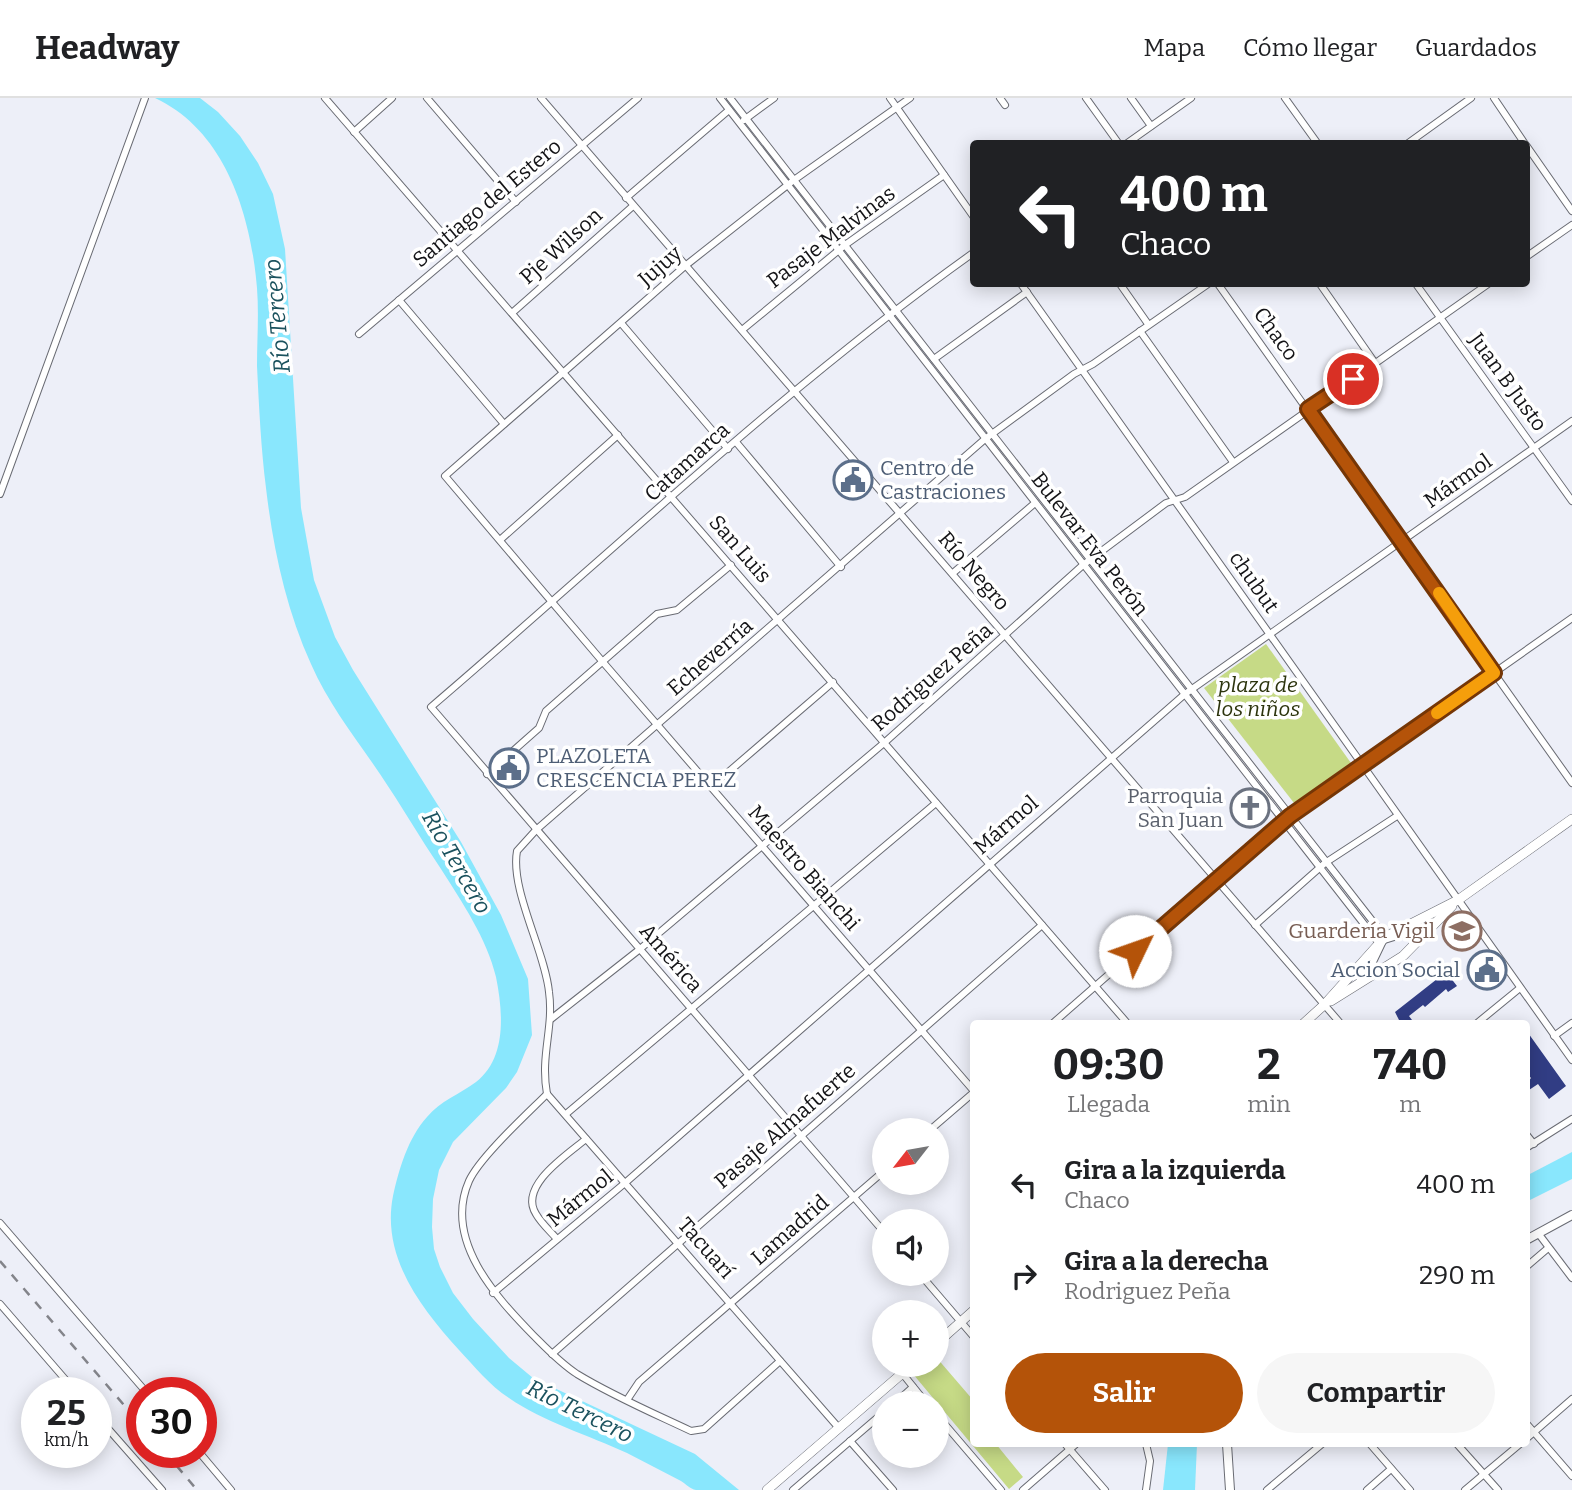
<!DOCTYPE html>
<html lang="es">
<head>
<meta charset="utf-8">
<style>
  body { margin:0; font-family:Bitter,serif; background:#f6f6f6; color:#202124; height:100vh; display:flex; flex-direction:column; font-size:26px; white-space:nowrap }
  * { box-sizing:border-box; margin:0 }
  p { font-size:23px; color:#757577 }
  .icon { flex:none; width:38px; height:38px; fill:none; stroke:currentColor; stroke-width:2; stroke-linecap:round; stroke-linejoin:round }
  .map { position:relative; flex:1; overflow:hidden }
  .sheet { position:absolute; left:970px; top:922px; width:560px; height:427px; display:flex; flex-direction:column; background:#fff; border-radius:7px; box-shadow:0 4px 18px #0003 }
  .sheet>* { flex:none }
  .guide { position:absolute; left:970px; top:42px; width:560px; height:147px; border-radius:7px; box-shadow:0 4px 18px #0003; background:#202124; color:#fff; overflow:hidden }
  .needle { width:46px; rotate:239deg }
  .fabs { position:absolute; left:872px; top:1020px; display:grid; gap:14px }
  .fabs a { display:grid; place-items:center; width:77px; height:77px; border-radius:50%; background:#fff; box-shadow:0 4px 18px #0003; font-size:35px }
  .speed { position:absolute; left:21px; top:1279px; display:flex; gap:14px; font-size:35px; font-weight:700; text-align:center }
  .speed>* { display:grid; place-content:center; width:91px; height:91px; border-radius:50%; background:#fff; box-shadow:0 4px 18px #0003; line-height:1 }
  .speed small { font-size:18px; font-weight:400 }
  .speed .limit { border:10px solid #d22; background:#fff; color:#111 }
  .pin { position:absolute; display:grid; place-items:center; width:60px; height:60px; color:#fff; margin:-30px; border:4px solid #fff; border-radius:50%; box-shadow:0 2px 7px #0007 }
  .me { position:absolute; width:77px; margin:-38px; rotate:48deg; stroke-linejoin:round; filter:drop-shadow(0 0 5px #0008) }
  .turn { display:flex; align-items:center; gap:24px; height:147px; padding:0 35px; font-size:32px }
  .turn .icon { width:91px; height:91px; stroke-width:2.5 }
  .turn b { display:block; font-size:49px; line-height:60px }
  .eta { display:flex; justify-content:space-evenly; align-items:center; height:119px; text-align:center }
  .eta b { font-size:42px; font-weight:700; line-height:49px }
  .cta { display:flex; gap:14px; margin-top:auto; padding:14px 35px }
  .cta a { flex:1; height:80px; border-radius:42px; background:#b45309; color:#fff; font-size:28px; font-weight:700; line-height:80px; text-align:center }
  .cta a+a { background:#f6f6f6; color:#202124 }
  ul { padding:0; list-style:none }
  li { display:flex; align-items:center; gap:21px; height:91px; padding:0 35px }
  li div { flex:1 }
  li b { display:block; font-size:26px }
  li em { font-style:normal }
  header { display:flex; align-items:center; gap:42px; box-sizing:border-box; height:98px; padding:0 35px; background:#fff; border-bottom:2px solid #e0e0e0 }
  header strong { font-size:33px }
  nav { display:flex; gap:38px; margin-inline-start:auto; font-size:24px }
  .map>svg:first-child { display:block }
</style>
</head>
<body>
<header>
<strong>Headway</strong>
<nav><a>Mapa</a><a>Cómo llegar</a><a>Guardados</a></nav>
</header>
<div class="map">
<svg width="1572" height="1392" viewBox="0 0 1572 1392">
  <rect width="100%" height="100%" fill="#edeff8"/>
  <g fill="#c6da86">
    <path d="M1266,546L1351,665L1294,705L1204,590Z"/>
    <path d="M936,1259L973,1302V1346H996L1023,1379L1009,1391L913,1276L924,1267H936Z"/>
  </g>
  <g fill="#89e7fd">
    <path d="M155,0H200L218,14L240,38L258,65L273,96L285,151L301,410L314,482L335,539L353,572L461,744L501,817L528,881L532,937L517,974L506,990L453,1044L439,1072L433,1101L432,1129L434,1151L440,1169L453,1195L473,1221L509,1260L533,1280L695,1356L739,1392C726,1392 708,1392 696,1392C690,1391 686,1386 681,1383C663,1374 645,1364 627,1355C588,1337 544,1324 509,1300C489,1287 475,1269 459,1252C421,1210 381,1159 393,1098C399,1071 408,1040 427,1019C440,1003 460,996 476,984C507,960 503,914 496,879C487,841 462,804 441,771C420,740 401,707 380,676C355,639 329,607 311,566C286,511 273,450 266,390C261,350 259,309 257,268C257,242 259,216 257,190C251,118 226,33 155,0Z"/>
    <path d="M1572,1054V1081L1526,1104V1078Z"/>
    <path d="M1168,1346H1197L1195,1392H1163Z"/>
  </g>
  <g fill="#313d84">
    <path d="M1446,874L1457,888L1448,894L1446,891L1425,909L1423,907L1409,918L1412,922L1401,926L1395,914Z"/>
    <path d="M1526,932L1566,988L1549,1001L1538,986L1529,992L1526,987L1531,980L1526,974Z"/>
  </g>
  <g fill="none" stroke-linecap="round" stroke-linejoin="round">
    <g stroke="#696b73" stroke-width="8">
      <g id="minor">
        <path d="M325,0L1128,926"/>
        <path d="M427,0L516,104"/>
        <path d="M541,0L1341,926"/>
        <path d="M720,0L1378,844L1430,828"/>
        <path d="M730,0L1385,839L1373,864L1359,884"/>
        <path d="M890,0L973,118"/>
        <path d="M910,0L794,82L685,168L445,378L602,563L973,992"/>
        <path d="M1000,0L1005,7"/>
        <path d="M1086,0L1119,46"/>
        <path d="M1131,0L1151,28"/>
        <path d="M1285,0L1318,46"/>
        <path d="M1494,0L1525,46"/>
        <path d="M744,22L774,0"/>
        <path d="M354,34L392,0"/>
        <path d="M1126,46L1191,0"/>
        <path d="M1407,46L1471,0"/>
        <path d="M1526,47L1572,113"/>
        <path d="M626,100L729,12"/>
        <path d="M1526,159L1572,127"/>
        <path d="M1021,186L1572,962"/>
        <path d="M1120,186L1148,226"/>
        <path d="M1218,186L1572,685"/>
        <path d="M1320,186L1375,265"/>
        <path d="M1416,186L1572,403"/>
        <path d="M399,202L504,326"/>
        <path d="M512,215L633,108"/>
        <path d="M621,225L728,351"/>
        <path d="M742,232L845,147L944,77"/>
        <path d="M1140,233L1233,364"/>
        <path d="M359,236L638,0"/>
        <path d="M934,261L1027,194"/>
        <path d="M736,344L841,469"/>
        <path d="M0,396L145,0"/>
        <path d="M500,442L618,337"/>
        <path d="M953,475L1035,405"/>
        <path d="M487,676L539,630L546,613L657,516L677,512L731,467"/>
        <path d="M711,689L833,584"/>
        <path d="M1255,827L1325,765L1397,718"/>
        <path d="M551,921L640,851L884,645L1083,467L1166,405L1185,399L1488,186"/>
        <path d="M1052,926L1290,718L1572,520"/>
        <path d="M1476,926L1520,890"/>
        <path d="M1554,938L1572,925"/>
        <path d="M547,996C540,957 554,930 549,894C545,853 510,792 517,753L536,732L985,341L1074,276L1093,266L1208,186"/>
        <path d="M547,996C527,1016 480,1059 469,1083C443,1142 496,1199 533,1237C546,1250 560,1265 577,1276C613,1298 653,1315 691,1333L704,1331L780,1263"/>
        <path d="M547,996L838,1329"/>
        <path d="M566,1016L936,705"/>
        <path d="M930,1032L973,995"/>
        <path d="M1526,1036L1534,1046"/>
        <path d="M1526,1050L1572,1021"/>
        <path d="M0,1125L147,1295"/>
        <path d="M884,1134L431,609C610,456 781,292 973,155"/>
        <path d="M1538,1135L1572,1180"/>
        <path d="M557,1141C550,1133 541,1125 536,1116C518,1088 568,1056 586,1041"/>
        <path d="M1526,1169L1547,1151"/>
        <path d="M920,1176L973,1238"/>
        <path d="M493,1195L625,1085L1185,596L1572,323"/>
        <path d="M0,1206L77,1295"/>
        <path d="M552,1256L1042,827"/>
        <path d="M902,1275L927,1306"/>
        <path d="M627,1302L639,1284L884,1073"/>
        <path d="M894,1306L913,1289"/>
        <path d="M936,1316L1001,1392"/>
        <path d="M96,1317L162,1392"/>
        <path d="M1526,1325L1572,1378"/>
        <path d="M1526,1341L1572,1301"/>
        <path d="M850,1343L893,1392"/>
        <path d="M1065,1346L1105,1392"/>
        <path d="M1146,1346L1150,1363L1146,1392"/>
        <path d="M1370,1346L1410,1392"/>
        <path d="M1457,1346L1498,1392"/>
        <path d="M199,1354L231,1392"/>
        <path d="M793,1392L884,1314"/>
        <path d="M1023,1392L1076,1346"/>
        <path d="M1267,1392L1322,1346"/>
        <path d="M1367,1392L1391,1371"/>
        <path d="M1465,1392L1520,1346"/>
      </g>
    </g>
    <g stroke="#696b73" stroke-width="10">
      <g id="tertiary">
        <path d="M1526,1142L1572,1117"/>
        <path d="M1227,1346L1230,1392"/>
      </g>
    </g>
    <g stroke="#696b73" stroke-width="10">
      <g id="secondary">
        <path d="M1331,903L1403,858L1452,808"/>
        <path d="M1303,926L1324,907L1385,839L1458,802L1572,721"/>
        <path d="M936,1246L973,1213"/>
        <path d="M767,1392L912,1267"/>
      </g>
    </g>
    <use href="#minor" stroke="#fff" stroke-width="6"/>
    <use href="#tertiary" stroke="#fff" stroke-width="8"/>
    <use href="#secondary" stroke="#fff" stroke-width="9"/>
    <g stroke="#83848a" stroke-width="2.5" stroke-dasharray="9 9" stroke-linecap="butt">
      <path d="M0,1163L142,1328"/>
      <path d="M165,1354L197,1392"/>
    </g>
  </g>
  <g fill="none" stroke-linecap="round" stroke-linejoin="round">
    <g stroke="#753606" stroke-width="18">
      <path id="route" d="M1135,853L1290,718L1494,575L1308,311L1353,281"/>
    </g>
    <use href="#route" stroke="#b45309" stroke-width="12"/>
    <path stroke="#f59e0b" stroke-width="12" d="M1437,615L1494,575L1439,495"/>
  </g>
  <defs>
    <g id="civic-ring" transform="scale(2.0125)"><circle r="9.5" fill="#fff" stroke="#5c6f8a" stroke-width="1.5"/><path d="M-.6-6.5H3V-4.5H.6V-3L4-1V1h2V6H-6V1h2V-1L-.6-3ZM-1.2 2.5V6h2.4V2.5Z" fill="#5c6f8a"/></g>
    <g id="church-ring" transform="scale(2.0125)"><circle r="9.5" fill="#fff" stroke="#6b7280" stroke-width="1.5"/><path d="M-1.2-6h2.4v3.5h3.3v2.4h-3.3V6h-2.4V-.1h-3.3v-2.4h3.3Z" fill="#6b7280"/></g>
    <g id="school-ring" transform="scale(2.0125)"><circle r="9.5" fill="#fff" stroke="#8d6e63" stroke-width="1.5"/><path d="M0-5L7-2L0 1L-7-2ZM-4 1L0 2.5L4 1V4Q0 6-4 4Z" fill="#8d6e63"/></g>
  </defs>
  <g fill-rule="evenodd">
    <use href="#civic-ring" x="853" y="382"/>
    <use href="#civic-ring" x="509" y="670"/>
    <use href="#church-ring" x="1250" y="710"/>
    <use href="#school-ring" x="1462" y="833"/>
    <use href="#civic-ring" x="1487" y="872"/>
  </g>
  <g text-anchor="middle" stroke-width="7" stroke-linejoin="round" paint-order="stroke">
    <g font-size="21" fill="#131316" stroke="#fff">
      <text transform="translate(487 105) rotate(-40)" y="7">Santiago del Estero</text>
      <text transform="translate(831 139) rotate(-37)" y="7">Pasaje Malvinas</text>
      <text transform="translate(561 148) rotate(-42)" y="7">Pje Wilson</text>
      <text transform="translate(660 168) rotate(-41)" y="7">Jujuy</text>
      <text transform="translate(1276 236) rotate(54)" y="7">Chaco</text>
      <text transform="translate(1508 284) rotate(54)" y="7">Juan B Justo</text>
      <text transform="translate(687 364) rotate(-42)" y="7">Catamarca</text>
      <text transform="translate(1458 383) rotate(-35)" y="7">Mármol</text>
      <text transform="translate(1090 446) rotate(52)" y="7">Bulevar Eva Perón</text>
      <text transform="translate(740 451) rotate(49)" y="7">San Luis</text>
      <text transform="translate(974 473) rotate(49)" y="7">Río Negro</text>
      <text transform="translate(1254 484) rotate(55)" y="7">chubut</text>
      <text transform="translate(710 559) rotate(-41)" y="7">Echeverría</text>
      <text transform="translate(932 579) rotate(-41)" y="7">Rodriguez Peña</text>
      <text transform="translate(1006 727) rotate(-41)" y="7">Mármol</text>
      <text transform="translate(804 770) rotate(49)" y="7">Maestro Bianchi</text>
      <text transform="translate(671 860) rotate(49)" y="7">América</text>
      <text transform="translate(785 1028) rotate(-41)" y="7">Pasaje Almafuerte</text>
      <text transform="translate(580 1100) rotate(-39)" y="7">Mármol</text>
      <text transform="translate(790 1132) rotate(-41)" y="7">Lamadrid</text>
      <text transform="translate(706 1150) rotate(49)" y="7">Tacuarí</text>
    </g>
    <g font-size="21" fill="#4e5e75" stroke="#fff" text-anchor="start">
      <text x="880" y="377">Centro de<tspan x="880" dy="24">Castraciones</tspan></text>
      <text x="536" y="665">PLAZOLETA<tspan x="536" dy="24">CRESCENCIA PEREZ</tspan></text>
      <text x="1460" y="879" text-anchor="end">Accion Social</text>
    </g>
    <g font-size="21" font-style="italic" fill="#2c340d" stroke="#fff">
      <text x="1258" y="594">plaza de<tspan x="1258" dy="24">los niños</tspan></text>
    </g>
    <g font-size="21" fill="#5b616d" stroke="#fff" text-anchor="end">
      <text x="1223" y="705">Parroquia<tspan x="1223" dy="24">San Juan</tspan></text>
    </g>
    <g font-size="21" fill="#785e54" stroke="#fff" text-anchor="end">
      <text x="1435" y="840">Guardería Vigil</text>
    </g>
    <g font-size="23" font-style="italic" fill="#1b525e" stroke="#fff">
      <text transform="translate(277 218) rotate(-95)" y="8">Río Tercero</text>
      <text transform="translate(457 764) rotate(60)" y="8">Río Tercero</text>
      <text transform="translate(580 1313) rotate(26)" y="8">Río Tercero</text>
    </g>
  </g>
</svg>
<div class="fabs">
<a><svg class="needle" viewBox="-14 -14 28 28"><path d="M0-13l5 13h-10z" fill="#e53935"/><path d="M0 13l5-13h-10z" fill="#757577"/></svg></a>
<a><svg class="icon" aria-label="sound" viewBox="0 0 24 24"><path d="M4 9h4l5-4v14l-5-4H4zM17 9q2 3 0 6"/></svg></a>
<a>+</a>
<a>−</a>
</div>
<div class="speed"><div>25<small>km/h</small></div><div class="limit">30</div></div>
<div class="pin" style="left:1353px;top:281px;background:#d93025"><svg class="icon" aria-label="arrive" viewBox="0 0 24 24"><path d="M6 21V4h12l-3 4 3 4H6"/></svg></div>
<svg class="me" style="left:1135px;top:853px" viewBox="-20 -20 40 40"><circle r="19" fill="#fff"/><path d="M0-13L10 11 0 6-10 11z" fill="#b45309"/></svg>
<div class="guide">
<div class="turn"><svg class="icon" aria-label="left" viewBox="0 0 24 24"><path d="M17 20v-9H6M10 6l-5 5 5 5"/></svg><div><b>400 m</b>Chaco</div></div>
</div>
<section class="sheet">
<div class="eta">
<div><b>09:30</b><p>Llegada</p></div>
<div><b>2</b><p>min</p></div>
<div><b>740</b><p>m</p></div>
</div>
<ul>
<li><svg class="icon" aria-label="left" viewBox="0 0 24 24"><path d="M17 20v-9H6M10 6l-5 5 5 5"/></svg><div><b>Gira a la izquierda</b><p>Chaco</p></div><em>400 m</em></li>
<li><svg class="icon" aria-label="right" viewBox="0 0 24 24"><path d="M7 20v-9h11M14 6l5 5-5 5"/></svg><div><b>Gira a la derecha</b><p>Rodriguez Peña</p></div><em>290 m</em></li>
</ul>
<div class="cta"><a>Salir</a><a>Compartir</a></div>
</section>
</div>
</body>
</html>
